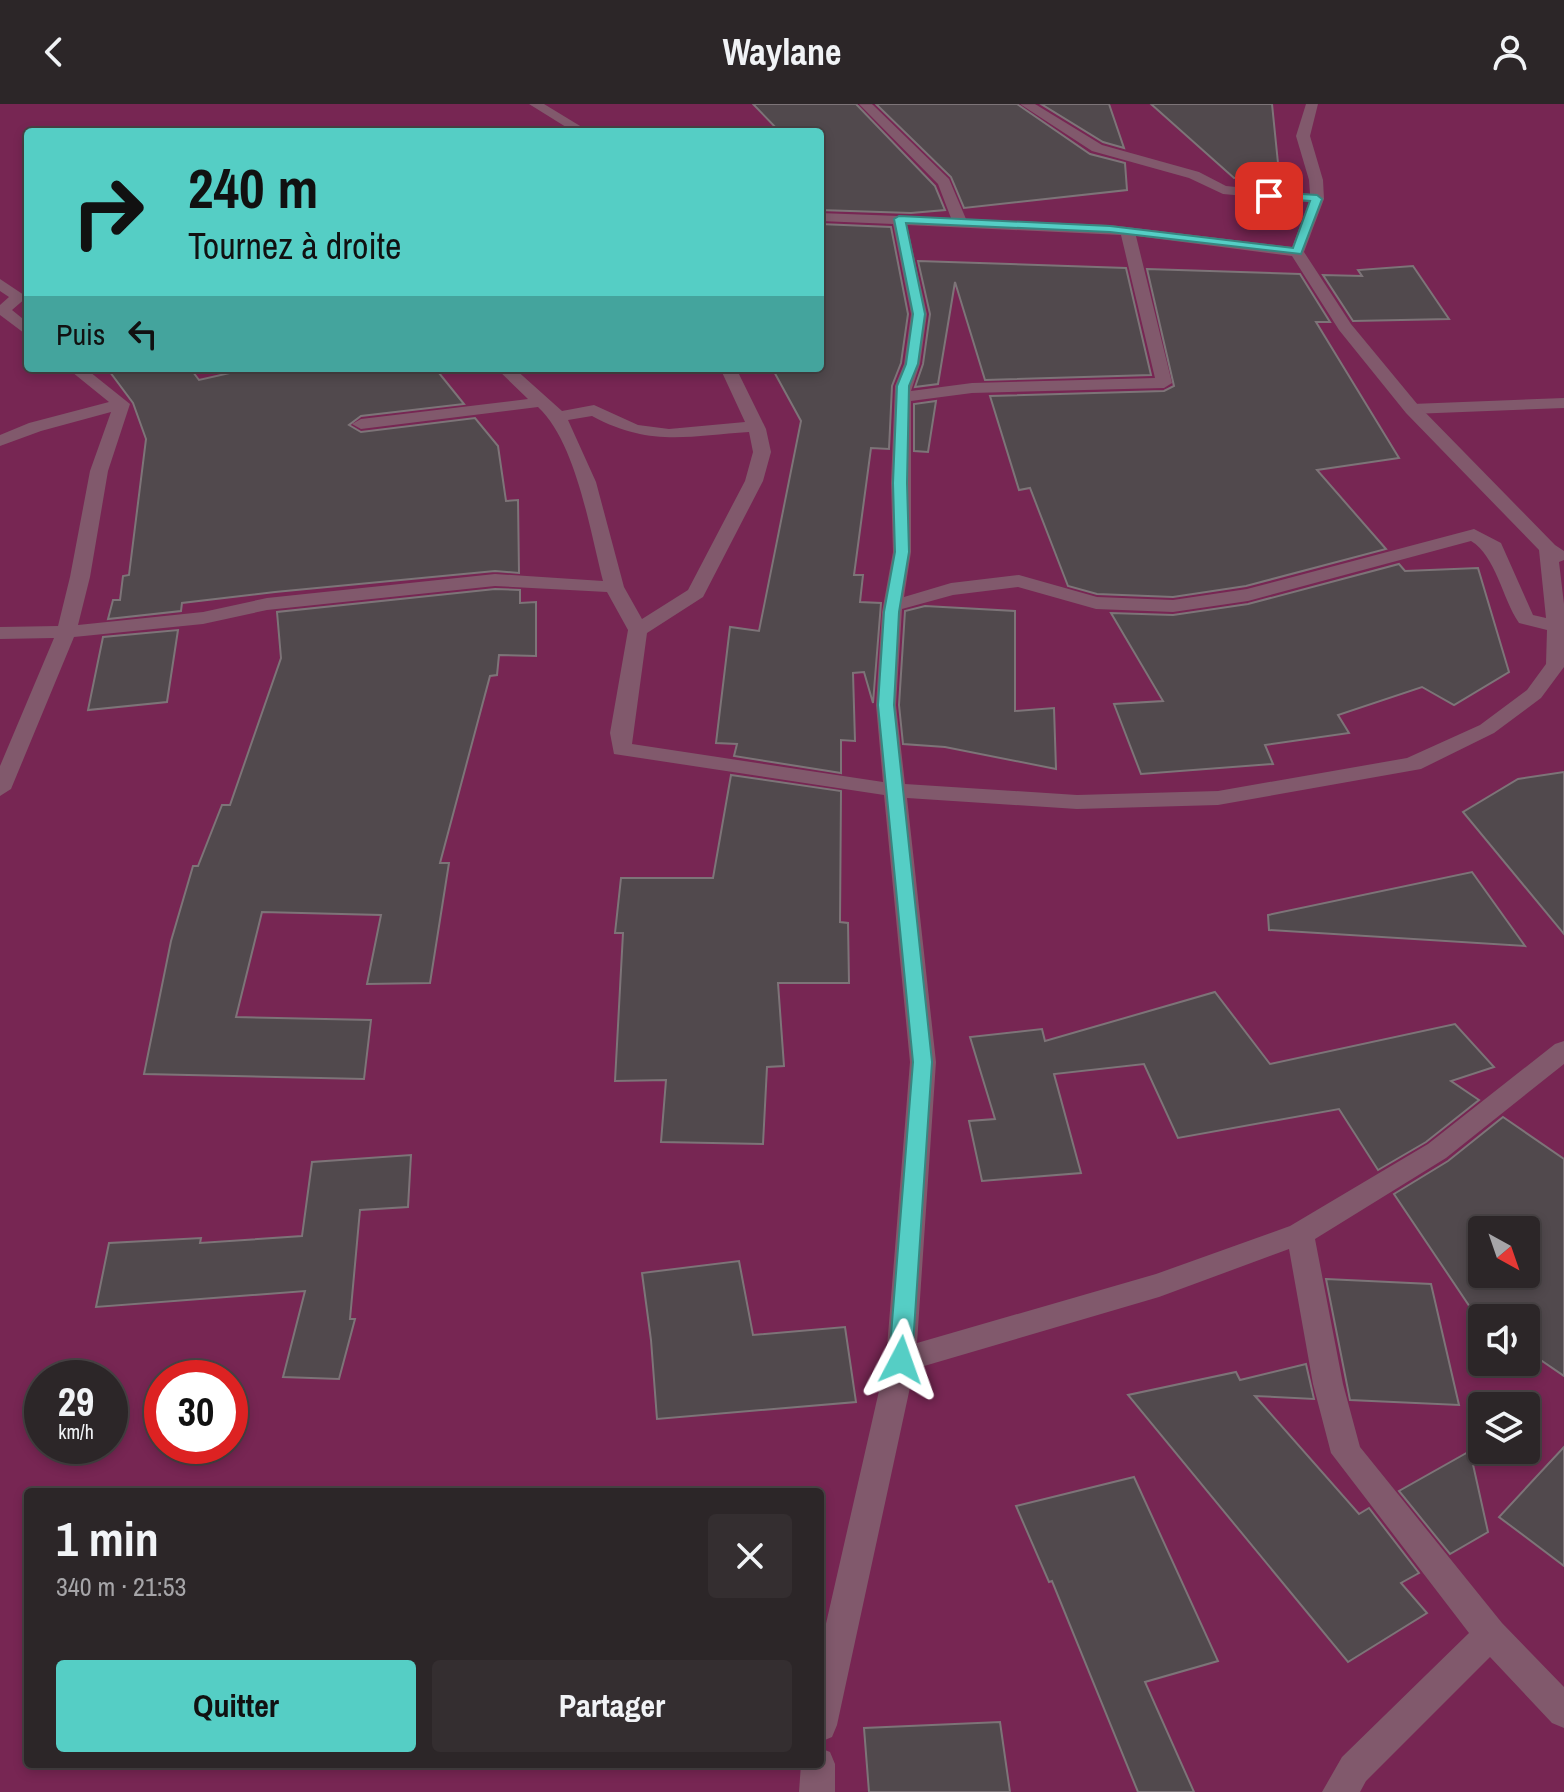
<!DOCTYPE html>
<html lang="fr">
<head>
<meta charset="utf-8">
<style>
  body { margin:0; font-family:"Archivo Narrow",sans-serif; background:#342e30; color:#f1f3f6; height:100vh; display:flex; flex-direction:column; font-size:30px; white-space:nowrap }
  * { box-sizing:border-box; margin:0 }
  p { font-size:26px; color:#a6a5a8 }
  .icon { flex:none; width:44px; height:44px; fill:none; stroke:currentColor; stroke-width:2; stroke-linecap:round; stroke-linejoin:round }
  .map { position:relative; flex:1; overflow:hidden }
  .details { position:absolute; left:24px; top:1384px; width:800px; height:280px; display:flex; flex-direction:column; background:#2c2628; border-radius:8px; box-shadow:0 4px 12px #0003,0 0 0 2px #484345 }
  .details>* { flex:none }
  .top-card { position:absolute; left:24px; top:24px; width:800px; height:244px; border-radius:8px; box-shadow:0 4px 12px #0003,0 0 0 2px #484345; background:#55cec5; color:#111; overflow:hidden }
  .needle { width:52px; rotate:140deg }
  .controls { position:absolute; left:1468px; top:1112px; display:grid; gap:16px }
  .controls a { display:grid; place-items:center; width:72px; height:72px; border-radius:8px; background:#2c2628; box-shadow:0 4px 12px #0003,0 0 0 2px #484345; font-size:40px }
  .speed { position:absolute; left:24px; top:1256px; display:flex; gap:16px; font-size:40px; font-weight:700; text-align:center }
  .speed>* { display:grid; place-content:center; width:104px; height:104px; border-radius:50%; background:#2c2628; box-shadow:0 4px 12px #0003,0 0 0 2px #484345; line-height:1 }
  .speed small { font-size:20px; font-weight:400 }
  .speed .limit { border:12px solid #d22; background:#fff; color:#111 }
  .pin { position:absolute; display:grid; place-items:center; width:68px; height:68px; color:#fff; margin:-34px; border-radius:16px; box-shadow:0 4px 12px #0006 }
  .me { position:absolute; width:88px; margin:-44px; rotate:4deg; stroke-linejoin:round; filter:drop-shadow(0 0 6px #0008) }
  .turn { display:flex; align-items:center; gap:28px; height:168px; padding:0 32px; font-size:36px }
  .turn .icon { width:104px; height:104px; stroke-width:2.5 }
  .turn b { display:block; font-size:56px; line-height:68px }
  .then { display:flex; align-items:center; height:76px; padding:0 32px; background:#0003; gap:16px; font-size:30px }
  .round { display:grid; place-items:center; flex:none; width:84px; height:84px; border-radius:8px; background:#342e30 }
  .headline { display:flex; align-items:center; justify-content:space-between; height:136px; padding:0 32px }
  h1 { font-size:48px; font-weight:700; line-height:60px }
  .primary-button { display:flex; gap:16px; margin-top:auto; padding:16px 32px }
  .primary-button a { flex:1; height:92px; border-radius:8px; background:#55cec5; color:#111; font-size:32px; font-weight:700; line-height:92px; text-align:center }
  .primary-button a+a { background:#342e30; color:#f1f3f6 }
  header { display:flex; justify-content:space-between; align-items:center; height:104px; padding:0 32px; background:#2c2628; font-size:36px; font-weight:700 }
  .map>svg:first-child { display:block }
</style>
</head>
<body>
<header><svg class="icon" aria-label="back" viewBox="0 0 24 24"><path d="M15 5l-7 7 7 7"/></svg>Waylane<svg class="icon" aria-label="person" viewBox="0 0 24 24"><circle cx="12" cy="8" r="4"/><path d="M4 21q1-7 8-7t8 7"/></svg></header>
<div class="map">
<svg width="1564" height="1688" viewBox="0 0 1564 1688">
  <rect width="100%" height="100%" fill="#3b3336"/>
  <path fill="#772653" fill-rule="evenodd" d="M0,0H1564V1688H0ZM28,28H820V264H28ZM1482,1126H1526V1170H1482ZM1482,1214H1526V1258H1482ZM42,1274H110V1342H42ZM162,1274H230V1342H162ZM1482,1302H1526V1346H1482ZM28,1388H820V1660H28Z"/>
  <g fill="#51494d" stroke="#7d7478" stroke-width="2" fill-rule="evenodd">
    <path d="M753,0H856L935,82L945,106L911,109L820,106V28H780Z"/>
    <path d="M876,0H1017L1090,50L1125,59L1127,86L964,104L951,73Z"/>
    <path d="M1041,0H1109L1124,44L1103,38Z"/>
    <path d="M1151,0H1272L1279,69L1234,74Z"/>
    <path d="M820,120L891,123L908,210L901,259L892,282L889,345L871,344L854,471H863L860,498L881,499L873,599L864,568L853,569L855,637L841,636V669L734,652L737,640L716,639L730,523L759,527L801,317L772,264H820Z"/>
    <path d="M918,157L1126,164L1151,271L985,276L955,178L938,280L915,283L923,260L930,210Z"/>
    <path d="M1413,162L1449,215L1353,217L1323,171L1362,172L1358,166Z"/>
    <path d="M1147,165L1300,170L1330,218H1316L1399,354L1317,366L1386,445L1246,482L1173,493L1097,490L1068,482L1030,384L1019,386L990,292L1164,287L1174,282Z"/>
    <path d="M107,264H190L199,276L252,264H435L464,300L361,312L349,321L361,328L475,314L498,342L506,397L518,396L519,469L495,467L275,488L182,499L181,507L108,515L113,496H120L123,472L129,471L146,335L133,299Z"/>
    <path d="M936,297L928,348L914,347V300Z"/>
    <path d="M1399,460L1405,467L1478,464L1509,568L1454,601L1422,583L1338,611L1349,629L1265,641L1273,660L1141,670L1114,600L1163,597L1111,509L1173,511L1248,500Z"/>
    <path d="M495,485L520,486V499L536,498V552L499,551L497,571L490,572L440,759H449L430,879L367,880L381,811L262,808L236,913L371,916L364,975L144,970L171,837L193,762H198L222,701H230L281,554L277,508Z"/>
    <path d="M925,502L1015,507V607L1054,604L1056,665L945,643L903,640L899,601L905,507Z"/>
    <path d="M178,526L167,598L88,606L103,533Z"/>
    <path d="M1564,668V830L1463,708L1518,675Z"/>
    <path d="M731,671L841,687L840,818L848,819L849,879H778L784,962L767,963L763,1040L661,1038L666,976L615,977L623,829H615L621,774H713Z"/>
    <path d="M1472,768L1525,842L1269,826L1268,811Z"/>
    <path d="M1215,888L1270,960L1455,920L1494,963L1451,977L1479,996L1426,1038L1378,1066L1339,1005L1178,1034L1144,960L1054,970L1081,1069L982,1077L969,1017L995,1015L970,933L1042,925L1045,937Z"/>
    <path d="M1503,1013L1564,1055V1272L1526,1246V1214L1482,1215L1474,1209L1394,1090L1448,1057ZM1482,1126H1526V1170H1482Z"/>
    <path d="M411,1051L408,1103L360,1106L350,1215H355L339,1275L283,1273L305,1187L96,1203L109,1139L201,1134L200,1139L302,1132L312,1058Z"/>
    <path d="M739,1157L753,1231L845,1223L856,1298L657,1315L651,1236L642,1169Z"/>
    <path d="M1326,1175L1431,1180L1459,1301L1350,1296Z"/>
    <path d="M1306,1260L1314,1295L1255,1292L1359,1410L1369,1404L1419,1469L1401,1479L1427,1509L1348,1558L1128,1291L1236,1268L1240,1276Z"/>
    <path d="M1564,1343V1462L1499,1413Z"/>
    <path d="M1470,1347L1488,1428L1450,1450L1399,1387Z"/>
    <path d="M1134,1373L1218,1557L1145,1578L1194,1688H1138L1052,1477L1049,1478L1016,1402Z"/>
    <path d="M1000,1618L1010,1688H869L864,1624Z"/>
  </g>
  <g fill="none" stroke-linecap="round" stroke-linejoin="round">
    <path fill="#81596c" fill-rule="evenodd" d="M1564,294V304L1412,310L1404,305L1412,300Z"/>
    <g fill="#81596c" fill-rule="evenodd">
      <path d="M529,0H544L590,28H574Z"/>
      <path d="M859,0H872L949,75L966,115L1110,121L1292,143L1309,98L1223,90L1189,74L1092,47L1020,0H1035L1102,41L1199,68L1226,82L1310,90L1309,76L1296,32L1306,0H1318L1310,32L1323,76L1324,95L1304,148L1351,220L1418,301L1555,441L1564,447V456L1559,458L1564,500V563L1541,594L1494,629L1421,665L1218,701L1077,705L907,694L936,958L917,1239L1156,1170L1290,1122L1428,1040L1555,940L1564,937V960L1446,1054L1315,1135L1343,1280L1360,1343L1502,1519L1564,1583V1624L1552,1619L1490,1553L1366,1677L1360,1688H1322L1342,1653L1469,1529L1331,1349L1313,1280L1289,1145L1159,1193L914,1265L837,1621L832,1633L820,1638V1546L886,1256L910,958L884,691L614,650L610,629L628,526L607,488L495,482L267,506L203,520L74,533L11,685L0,692V662L54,534L0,535V523L58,522L70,473L90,367L111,308L41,327L0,342V331L29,319L109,298L67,264H85L130,300L108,367L90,473L78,521L203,508L267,494L495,470L603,477C590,427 576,338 538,303L361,325L352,320L361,315L528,295L496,264H514L562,307L594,301L638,321L669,325L745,318L720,264H736L766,325L771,348L763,377L703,493L647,529L632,640L883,678L876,601L882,508L893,448L891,379L895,282L904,260L911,210L893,120L820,117V109L951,114L938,80ZM907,121L1121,131L1155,274L972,279L911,287L920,260L927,210ZM1136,132L1292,152L1339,226L1406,309L1539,446L1546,514L1533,511L1501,439L1474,425L1247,485L1173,496L1097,493L1019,471L951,479L904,493L911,448V297L972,289L1164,284L1172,279ZM592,312C649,343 688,332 749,328L753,348L745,377L688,486L642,515L624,483L596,378L568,316ZM1471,437C1496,452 1502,494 1519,519L1547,526L1546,560L1527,586L1480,621L1407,654L1218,687L1077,691L905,680L896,601L902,505L953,491L1018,483L1096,505L1173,508L1248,497Z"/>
      <path d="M0,175L27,193L12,206L28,219V232L0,211V201L9,193L0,187Z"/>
      <path d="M820,1644L830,1648L835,1660V1688H799L801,1660H820Z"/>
    </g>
  </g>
  <path fill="#55cec5" stroke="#378680" stroke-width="2" d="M1269,88L1317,91L1322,95L1301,150L1110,128L906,119L925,210L918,260L909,282L907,379L909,448L899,508L894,601L932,958L912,1256L909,1263L901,1266L893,1263L889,1256L913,958L878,601L884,508L895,448L893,379L897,282L906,260L913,210L894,115L899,112L1110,122L1293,144L1310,97L1265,94L1263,92Z"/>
</svg>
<div class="controls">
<a><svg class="needle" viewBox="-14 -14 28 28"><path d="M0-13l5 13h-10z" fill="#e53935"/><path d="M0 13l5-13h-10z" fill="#a6a5a8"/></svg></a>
<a><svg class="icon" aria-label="sound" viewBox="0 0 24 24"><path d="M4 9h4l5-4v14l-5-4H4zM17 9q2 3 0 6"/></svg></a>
<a><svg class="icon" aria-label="layers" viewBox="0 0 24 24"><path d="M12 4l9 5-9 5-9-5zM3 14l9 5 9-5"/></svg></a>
</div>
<div class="speed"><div>29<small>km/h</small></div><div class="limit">30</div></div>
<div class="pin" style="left:1269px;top:92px;background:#d93025"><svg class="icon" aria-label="arrive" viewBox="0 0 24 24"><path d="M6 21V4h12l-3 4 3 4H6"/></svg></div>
<svg class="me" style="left:901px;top:1256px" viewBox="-20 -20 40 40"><path d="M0-17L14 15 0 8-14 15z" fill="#55cec5" stroke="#fff" stroke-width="4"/></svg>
<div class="top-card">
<div class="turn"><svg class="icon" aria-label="right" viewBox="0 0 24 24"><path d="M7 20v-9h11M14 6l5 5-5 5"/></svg><div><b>240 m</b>Tournez à droite</div></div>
<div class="then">Puis<svg class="icon" aria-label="left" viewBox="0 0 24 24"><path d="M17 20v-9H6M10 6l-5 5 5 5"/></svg></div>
</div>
<section class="details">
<div class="headline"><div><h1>1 min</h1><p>340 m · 21:53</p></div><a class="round"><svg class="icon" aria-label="close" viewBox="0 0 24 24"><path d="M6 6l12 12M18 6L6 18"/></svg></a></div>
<div class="primary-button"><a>Quitter</a><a>Partager</a></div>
</section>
</div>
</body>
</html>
